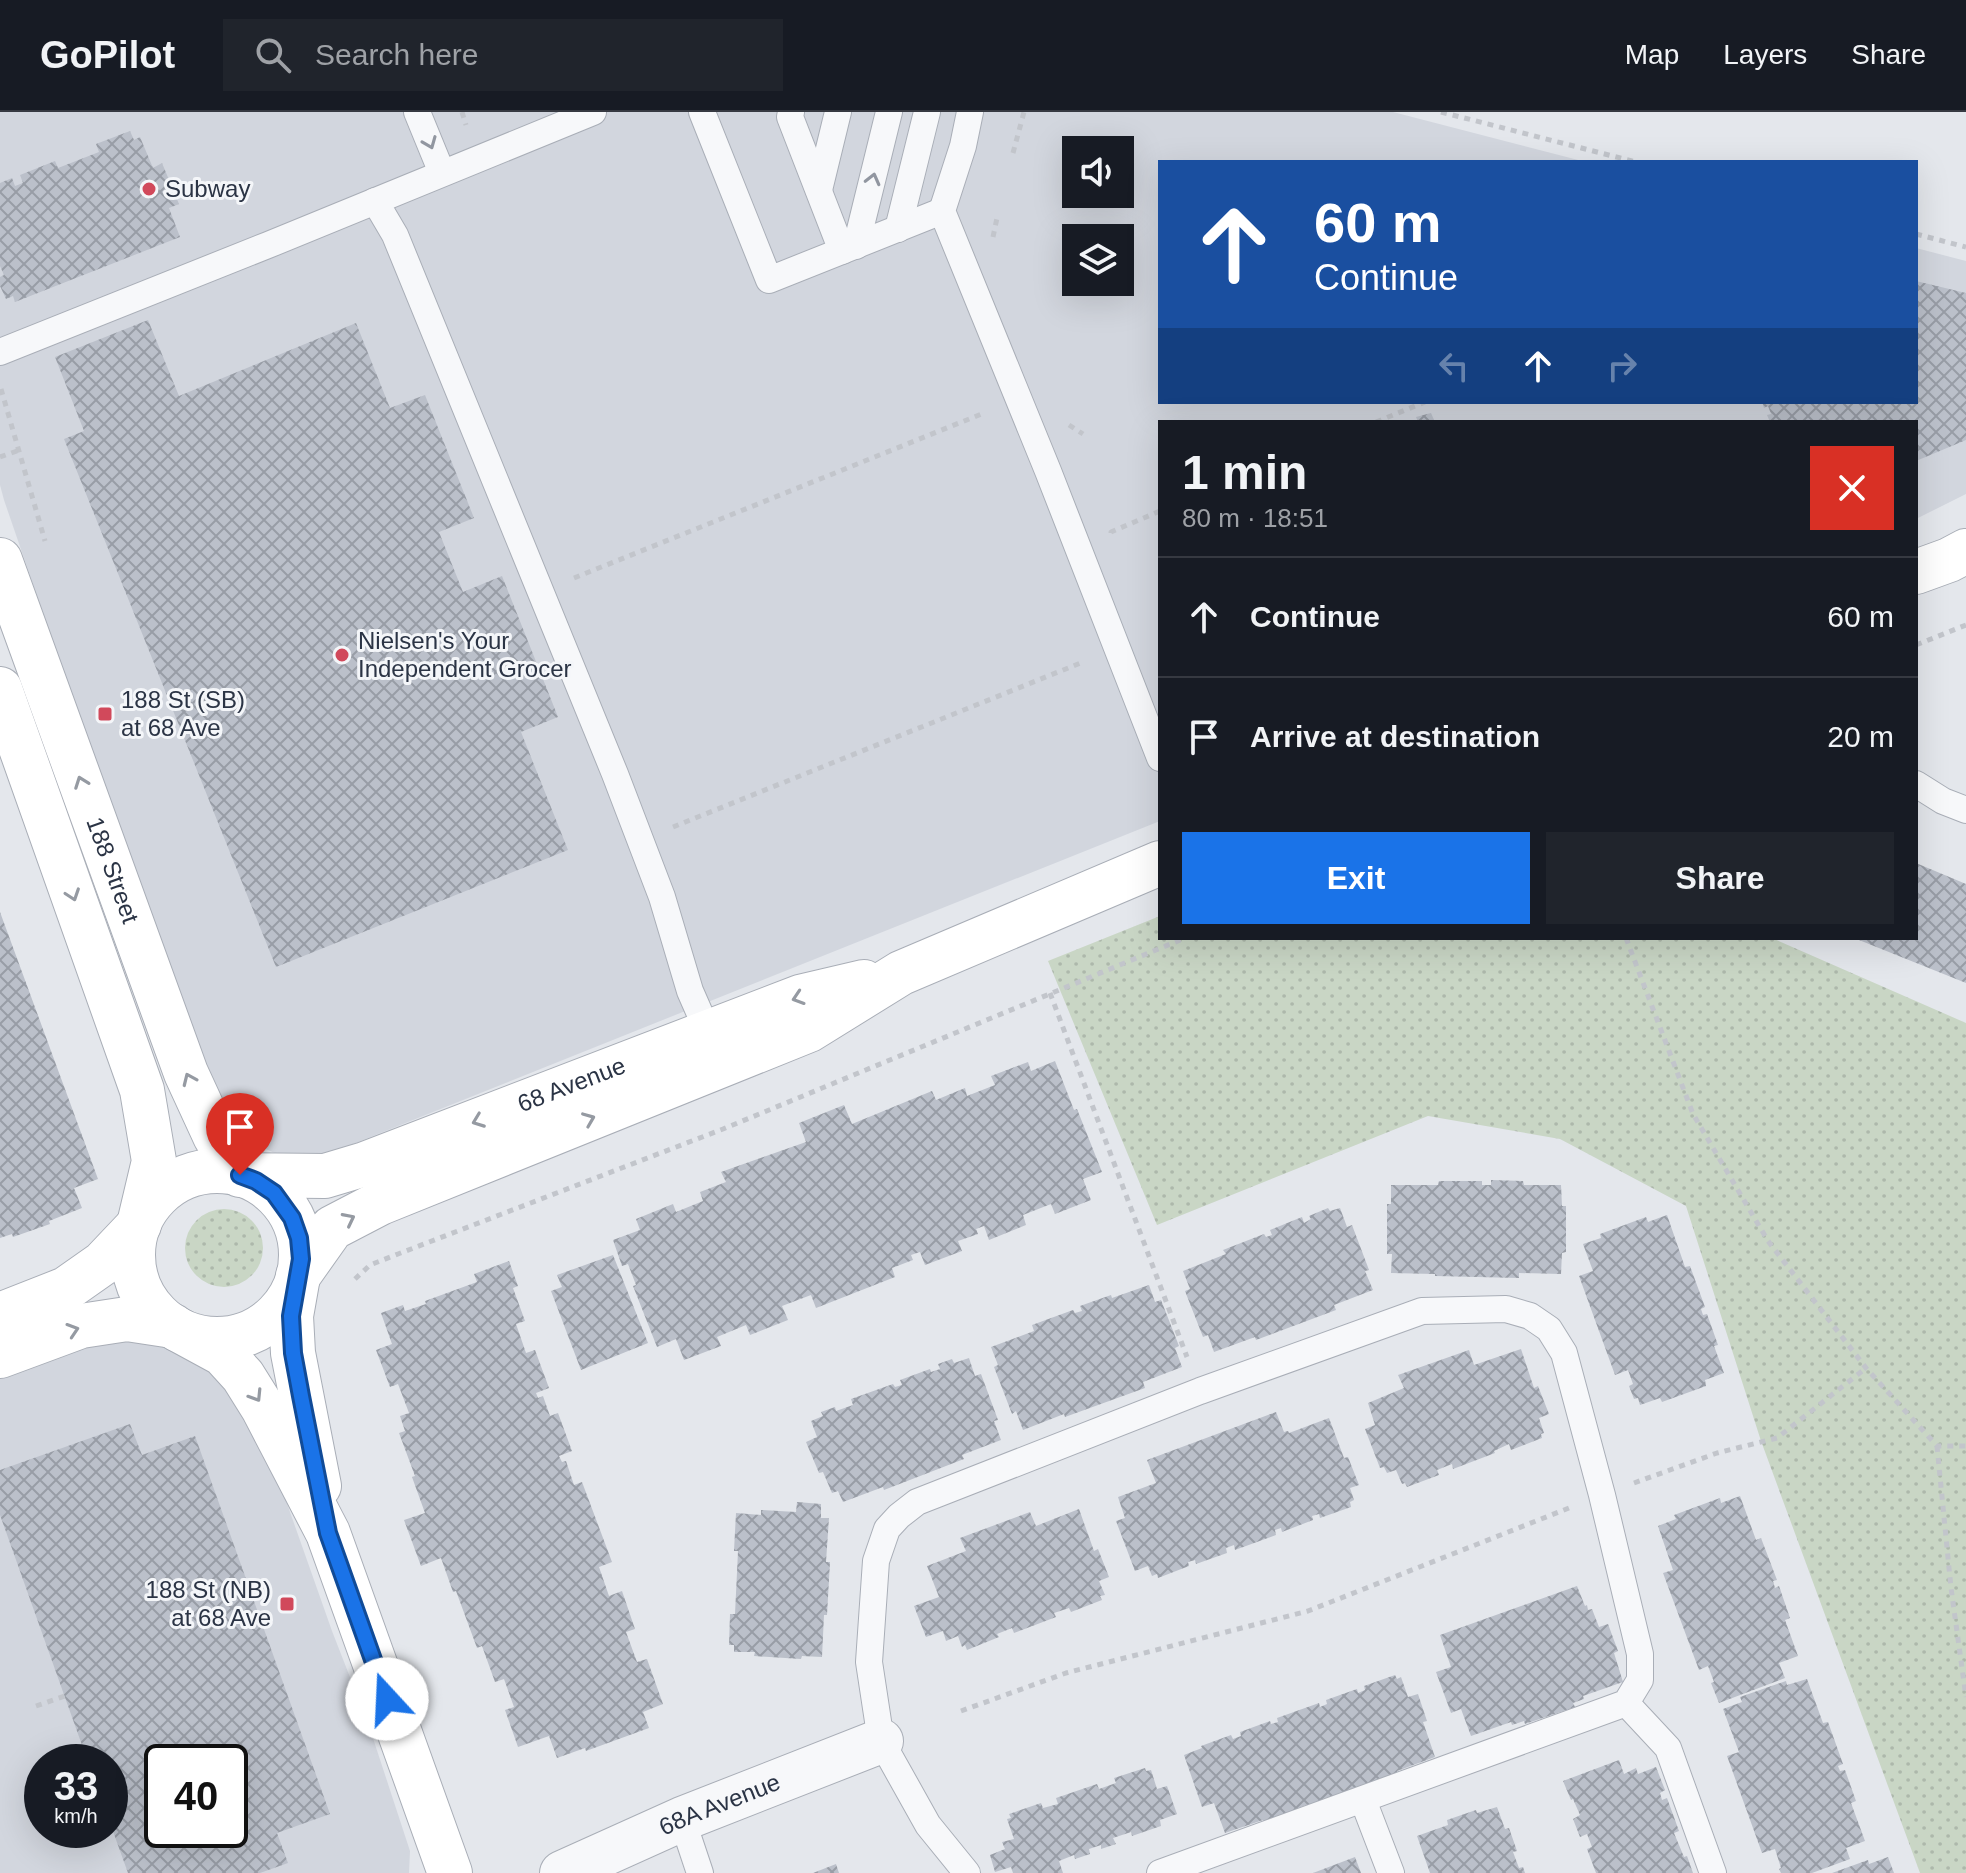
<!DOCTYPE html>
<html lang="en">
<head>
<meta charset="utf-8">
<style>
  body { margin:0; font-family:Arial,sans-serif; background:#20242c; color:#f1f3f6; height:100vh; display:flex; flex-direction:column; font-size:30px; white-space:nowrap }
  * { box-sizing:border-box; margin:0 }
  p { font-size:26px; color:#9ea1a6 }
  .icon { flex:none; width:44px; height:44px; fill:none; stroke:currentColor; stroke-width:2; stroke-linecap:round; stroke-linejoin:round }
  .map { position:relative; flex:1; overflow:hidden }
  .side { position:absolute; left:1158px; top:308px; width:760px; height:520px; display:flex; flex-direction:column; background:#171b24; border-radius:0px; box-shadow:0 8px 32px #0002 }
  .side>* { flex:none }
  .hud { position:absolute; left:1158px; top:48px; width:760px; height:244px; border-radius:0px; box-shadow:0 8px 32px #0002; background:#1a4fa0; color:#fff; overflow:hidden }
  .controls { position:absolute; left:1062px; top:24px; display:grid; gap:16px }
  .controls a { display:grid; place-items:center; width:72px; height:72px; border-radius:0px; background:#171b24; box-shadow:0 8px 32px #0002; font-size:40px }
  .speed { position:absolute; left:24px; top:1632px; display:flex; gap:16px; font-size:40px; font-weight:700; text-align:center }
  .speed>* { display:grid; place-content:center; width:104px; height:104px; border-radius:50%; background:#171b24; box-shadow:0 8px 32px #0002; line-height:1 }
  .speed small { font-size:20px; font-weight:400 }
  .speed .limit { border:4px solid #111; border-radius:12px; background:#fff; color:#111 }
  .pin { position:absolute; display:grid; place-items:center; width:68px; height:68px; color:#fff; margin:-82px -34px; border-radius:50% 50% 50% 0; rotate:-45deg; box-shadow:0 0 8px #0007 }
  .pin .icon { rotate:45deg }
  .me { position:absolute; width:88px; margin:-44px; rotate:340deg; stroke-linejoin:round; filter:drop-shadow(0 0 6px #0008) }
  .turn { display:flex; align-items:center; gap:28px; height:168px; padding:0 24px; font-size:36px }
  .turn .icon { width:104px; height:104px; stroke-width:2.5 }
  .turn b { display:block; font-size:56px; line-height:68px }
  .lanes { display:flex; align-items:center; height:76px; padding:0 24px; background:#0003; justify-content:center; gap:40px; direction:ltr }
  .lanes .off { opacity:.35 }
  .round { display:grid; place-items:center; flex:none; width:84px; height:84px; border-radius:0px; background:#20242c }
  .summary { display:flex; align-items:center; justify-content:space-between; height:136px; padding:0 24px }
  h1 { font-size:48px; font-weight:700; line-height:60px }
  .primary-button { display:flex; gap:16px; margin-top:auto; padding:16px 24px }
  .primary-button a { flex:1; height:92px; border-radius:0px; background:#1a73e8; color:#fff; font-size:32px; font-weight:700; line-height:92px; text-align:center }
  .primary-button a+a { background:#20242c; color:#f1f3f6 }
  ul { padding:0; list-style:none }
  li { display:flex; align-items:center; gap:24px; height:120px; padding:0 24px; border-top:2px solid #363941 }
  li div { flex:1 }
  li b { display:block; font-size:30px }
  li em { font-style:normal }
  header { display:flex; align-items:center; gap:48px; box-sizing:border-box; height:112px; padding:0 40px; background:#171b24; border-bottom:2px solid #363941 }
  header strong { font-size:38px }
  nav { display:flex; gap:44px; margin-inline-start:auto; font-size:28px }
  .search { width:560px; height:72px; background:#20242c; display:flex; align-items:center; gap:20px; box-sizing:border-box; padding:0 28px; border-radius:0px; color:#9ea1a6; font-size:30px }
  .map>svg:first-child { display:block }
</style>
</head>
<body>
<header>
<strong>GoPilot</strong>
<div class="search"><svg class="icon" aria-label="search" viewBox="0 0 24 24"><circle cx="10" cy="10" r="6"/><path d="M15 15l6 6"/></svg>Search here</div>
<nav><a>Map</a><a>Layers</a><a>Share</a></nav>
</header>
<div class="map">
<svg width="1966" height="1761" viewBox="0 0 1966 1761">
  <defs>
    <pattern id="park-dots" width="8" height="8" patternUnits="userSpaceOnUse" patternTransform="scale(2)"><rect width="8" height="8" fill="#c9d6c5"/><path d="M2 2h.1M6 6h.1" fill="none" stroke="#adb8ab" stroke-width="1.8" stroke-linecap="round"/></pattern>
    <pattern id="building-cross-hatch" width="8" height="8" patternUnits="userSpaceOnUse" patternTransform="scale(2)"><rect width="8" height="8" fill="#bbc0ca"/><path d="M0 0l8 8M0 8l8-8" fill="none" stroke="#989da6"/></pattern>
  </defs>
  <rect width="100%" height="100%" fill="#e4e7ec"/>
  <g fill="#d2d6de" fill-rule="evenodd">
    <path d="M0,0H1393L1586,50H1160V290H1916V136L1966,149V382L1916,407V310H1160V709L338,1038L309,1044L279,1043L246,1028L226,1005L210,971L48,516L4,388L0,373ZM1076,38H1120V82H1076ZM1076,126H1120V170H1076Z"/>
    <path d="M90,1228L183,1230L233,1279L284,1383L332,1519L369,1614L410,1739L409,1761H0V1259ZM42,1650H110V1718H42ZM162,1650H230V1718H162Z"/>
  </g>
  <g fill="url(#park-dots)">
    <path d="M1160,804V826H1772L1966,911V1761H1920L1761,1329L1686,1094L1560,1027L1428,1004L1157,1113L1048,849Z"/>
    <circle cx="224" cy="1136" r="39"/>
  </g>
  <g fill="url(#building-cross-hatch)" fill-rule="evenodd">
    <path d="M130,19L134,28L140,25L153,56L162,51L179,92L169,96L180,125L15,190L13,184L6,187L0,174V165L4,163L0,154V71L12,66L15,74L23,71L20,63L55,49L58,56L99,40L96,32Z"/>
    <path d="M1916,169L1966,181V328L1916,349V310H1770L1767,303L1771,302L1768,294L1764,296L1762,290H1916Z"/>
    <path d="M148,208L179,284L356,211L390,296L425,283L474,406L439,420L463,480L502,464L558,605L521,620L568,738L276,855L64,327L84,319L55,245Z"/>
    <path d="M1431,301L1435,310H1418L1416,305Z"/>
    <path d="M1916,751L1966,772V871L1854,826H1916Z"/>
    <path d="M0,800L98,1067L74,1076L82,1096L49,1109L50,1112L13,1125L12,1122L0,1126Z"/>
    <path d="M1055,949L1074,998L1077,997L1102,1060L1083,1067L1091,1088L1055,1102L1051,1092L1023,1103L1026,1113L989,1128L984,1114L976,1117L978,1122L958,1129L962,1139L925,1153L920,1140L911,1143L913,1148L892,1156L895,1165L816,1196L811,1183L782,1194L788,1208L750,1223L746,1213L717,1225L721,1234L684,1248L676,1227L657,1235L633,1174L636,1173L628,1152L622,1154L613,1128L640,1118L636,1107L673,1092L676,1100L703,1089L700,1080L726,1070L721,1060L806,1030L799,1011L844,993L852,1012L932,979L936,988L965,976L967,984L995,973L991,964L1028,950L1031,959Z"/>
    <path d="M1491,1068L1523,1069L1524,1073H1561L1562,1094H1566V1140L1562,1141L1561,1162L1519,1161V1166L1435,1164V1162L1391,1161L1392,1142H1387V1092H1391V1073H1438L1439,1069H1482V1073H1491Z"/>
    <path d="M1328,1096L1330,1099L1340,1096L1347,1115L1352,1113L1369,1158L1365,1159L1373,1178L1334,1193L1336,1198L1256,1228L1255,1225L1214,1240L1208,1223L1203,1225L1185,1179L1190,1177L1183,1159L1226,1142L1223,1138L1264,1122L1266,1125L1272,1123L1270,1118L1302,1105L1304,1111L1311,1107L1309,1104Z"/>
    <path d="M1667,1103L1685,1155L1690,1154L1705,1195L1701,1197L1703,1203L1707,1202L1718,1233L1714,1234L1724,1261L1705,1268L1706,1274L1662,1290L1660,1286L1640,1293L1638,1286L1634,1287L1629,1274L1633,1272L1628,1258L1615,1263L1579,1164L1593,1159L1583,1132L1601,1126L1600,1122L1646,1105L1648,1110Z"/>
    <path d="M613,1143L648,1231L581,1258L551,1179L562,1175L557,1163Z"/>
    <path d="M509,1149L518,1174L513,1176L525,1209L516,1212L526,1241L535,1238L549,1276L536,1281L538,1286L543,1284L550,1304L558,1301L572,1339L559,1344L562,1350L566,1349L574,1373L582,1370L612,1450L599,1455L609,1484L622,1479L635,1517L626,1520L637,1550L647,1547L663,1592L643,1600L649,1616L586,1639L585,1636L557,1646L549,1624L518,1635L505,1598L514,1595L504,1567L495,1570L482,1534L477,1536L456,1479L453,1480L441,1446L421,1454L404,1408L425,1401L412,1365L415,1364L399,1321L405,1319L400,1304L409,1301L398,1272L390,1275L376,1238L392,1232L381,1201L403,1193L405,1199L426,1192L425,1189L477,1170L474,1162Z"/>
    <path d="M1149,1173L1155,1190L1161,1188L1179,1234L1175,1236L1182,1255L1143,1270L1145,1276L1065,1305L1064,1302L1023,1318L1016,1299L1012,1302L994,1255L998,1253L991,1235L1034,1219L1032,1213L1073,1198L1075,1201L1082,1199L1080,1194L1111,1183L1112,1186Z"/>
    <path d="M1521,1237L1534,1276L1538,1274L1549,1302L1539,1306L1544,1321L1541,1322L1542,1326L1511,1338L1509,1332L1494,1339L1495,1341L1453,1357L1452,1352L1437,1358L1439,1363L1407,1375L1405,1371L1402,1372L1396,1358L1387,1361L1384,1355L1380,1356L1365,1317L1375,1313L1368,1291L1404,1276L1398,1263L1469,1238L1474,1253Z"/>
    <path d="M969,1246L975,1264L981,1262L998,1308L994,1309L1001,1328L962,1343L964,1347L884,1378L883,1375L843,1390L838,1379L832,1381L823,1360L819,1361L806,1330L817,1325L811,1309L823,1304L821,1300L835,1295L836,1299L853,1293L851,1287L893,1272L895,1275L902,1273L900,1268L930,1257L931,1260L940,1257L938,1252L952,1247L954,1251Z"/>
    <path d="M1276,1300L1284,1320L1288,1319L1289,1321L1329,1306L1344,1346L1348,1345L1359,1373L1350,1376L1354,1388L1350,1390L1351,1395L1320,1406L1319,1402L1312,1404L1313,1408L1282,1420L1281,1416L1275,1418L1276,1423L1235,1438L1234,1433L1226,1436L1227,1441L1196,1452L1195,1448L1188,1450L1189,1454L1158,1466L1157,1462L1152,1464L1148,1454L1135,1459L1116,1409L1125,1406L1118,1385L1156,1371L1147,1348Z"/>
    <path d="M130,1312L142,1343L195,1324L330,1702L277,1721L288,1751L260,1761H128L110,1711V1650H88L0,1403V1358ZM162,1650H230V1718H162Z"/>
    <path d="M1740,1384L1756,1428L1761,1426L1777,1468L1773,1469L1775,1476L1779,1474L1790,1506L1785,1508L1798,1544L1779,1551L1785,1566L1719,1591L1711,1571L1714,1570L1708,1554L1699,1558L1663,1461L1673,1458L1658,1414L1676,1407L1674,1403L1720,1386L1721,1391Z"/>
    <path d="M797,1390L821,1392V1406H829L826,1450H830L827,1503H824L822,1545L802,1544L801,1547L754,1544L755,1540H734V1533H729L730,1502H735L738,1439H734L736,1401L761,1403V1398L796,1400Z"/>
    <path d="M1079,1397L1094,1439L1098,1437L1109,1465L1099,1469L1105,1483L1100,1484L1102,1488L1071,1500L1069,1496L1054,1501L1056,1505L1014,1521L1012,1516L997,1522L999,1525L967,1538L965,1533L962,1535L958,1524L946,1529L943,1519L926,1525L914,1494L939,1485L927,1454L966,1439L960,1426L1030,1400L1036,1414Z"/>
    <path d="M1577,1474L1585,1494L1587,1493L1588,1498L1592,1497L1599,1515L1608,1512L1618,1539L1614,1541L1623,1570L1583,1584L1584,1587L1573,1591L1575,1595L1525,1612L1524,1609L1512,1613L1511,1610L1471,1624L1461,1597L1451,1601L1436,1560L1451,1555L1440,1523Z"/>
    <path d="M1395,1563L1397,1567L1401,1565L1408,1585L1418,1582L1427,1609L1423,1610L1435,1645L1397,1659L1398,1662L1307,1698L1306,1693L1298,1696L1300,1700L1264,1710L1263,1708L1225,1721L1214,1691L1202,1695L1184,1643L1202,1636L1201,1634L1231,1623L1233,1627L1241,1624L1240,1620L1270,1609L1271,1612L1278,1610L1277,1606L1319,1591L1320,1595L1327,1592L1326,1588L1357,1577L1358,1581L1365,1578L1364,1574Z"/>
    <path d="M1807,1567L1823,1611L1828,1610L1843,1652L1838,1654L1840,1659L1845,1658L1856,1689L1851,1691L1865,1729L1846,1736L1850,1747L1812,1761H1781L1779,1757L1781,1756L1775,1737L1762,1741L1727,1644L1739,1640L1723,1597L1742,1590L1740,1585L1786,1569L1787,1573Z"/>
    <path d="M1619,1648L1624,1662L1636,1656L1638,1662L1656,1655L1665,1678L1660,1681L1662,1688L1667,1686L1679,1719L1674,1721L1684,1745L1687,1744L1693,1761H1596L1587,1737L1592,1735L1587,1722L1580,1725L1573,1707L1580,1703L1573,1687L1571,1688L1563,1669Z"/>
    <path d="M1145,1656L1146,1659L1151,1658L1157,1677L1167,1674L1177,1702L1160,1708L1161,1714L1132,1724L1131,1720L1113,1726L1116,1732L1101,1737V1733L1089,1737L1090,1742L1075,1747L1074,1743L1059,1749L1063,1761H1013L1011,1755L995,1760L990,1743L1005,1737L1002,1730L1014,1727L1007,1707L1011,1706L1009,1702L1041,1691L1043,1696L1058,1692L1056,1686L1097,1672L1099,1677L1116,1671L1114,1666Z"/>
    <path d="M1497,1695L1505,1717L1509,1716L1517,1739L1513,1740L1519,1756L1523,1755L1525,1761H1430L1417,1724L1448,1713L1447,1708L1476,1698L1477,1701Z"/>
    <path d="M1355,1745L1361,1761H1313Z"/>
    <path d="M1888,1745L1894,1761H1832L1868,1748L1869,1752Z"/>
    <path d="M836,1752L839,1761H813Z"/>
  </g>
  <g fill="none" stroke-linecap="round" stroke-linejoin="round">
    <g stroke="#a9aeb7" stroke-width="28">
      <g id="lane">
        <path d="M417,0L442,61"/>
        <path d="M702,0L769,168L942,99"/>
        <path d="M791,0L790,5L842,139"/>
        <path d="M970,0L963,34L942,99L1048,359L1160,646"/>
        <path d="M819,78L838,0"/>
        <path d="M375,89L395,123L615,662L662,785L690,879L708,920"/>
        <path d="M898,117L927,0"/>
        <path d="M856,134L889,0"/>
        <path d="M0,240L268,133L593,0"/>
        <path d="M1916,672L1943,689L1966,698"/>
        <path d="M1626,1591L1668,1636L1713,1761"/>
        <path d="M1363,1688L1391,1761"/>
        <path d="M682,1707L700,1761"/>
        <path d="M967,1761L928,1713L881,1629L869,1550L876,1449L887,1417L899,1404L917,1390L1200,1279L1422,1199L1506,1197L1530,1204L1549,1217L1564,1241L1602,1383L1640,1542V1568L1626,1591L1160,1761"/>
      </g>
    </g>
    <g stroke="#a9aeb7" stroke-width="46">
      <g id="street">
        <path id="s1" d="M562,1761L682,1707L881,1629"/>
      </g>
    </g>
    <g stroke="#a9aeb7" stroke-width="46">
      <g id="secondary">
        <path id="s2" d="M0,448L186,961L215,1024L237,1061"/>
        <path d="M1916,460L1949,448L1966,439"/>
        <path d="M0,577L142,978L154,1049L140,1108"/>
        <circle cx="217" cy="1143" r="84"/>
        <path id="s3" d="M240,1063L325,1064L365,1052L800,885L864,870"/>
        <path d="M298,1164L332,1116L380,1091L809,918L901,861L1160,751"/>
        <path d="M297,1170L291,1204L293,1241L319,1374"/>
        <path d="M0,1203L66,1177L103,1151L139,1113"/>
        <path d="M177,1217L223,1242L243,1264L263,1296L328,1421L450,1761"/>
        <path d="M0,1244L81,1214L127,1207L173,1214"/>
      </g>
    </g>
    <g stroke="#c2c5cb" stroke-width="5" stroke-dasharray="6 6" stroke-linecap="butt">
      <path d="M462,0L466,13"/>
      <path d="M1441,0L1636,50"/>
      <path d="M1013,41L1024,0"/>
      <path d="M1916,122L1966,135"/>
      <path d="M993,125L997,106"/>
      <path d="M1,277L45,429"/>
      <path d="M1376,310L1425,290"/>
      <path d="M1069,313L1083,322"/>
      <path d="M0,345L17,339"/>
      <path d="M1111,421V420L1160,399"/>
      <path d="M574,466L984,301"/>
      <path d="M1916,533L1966,513"/>
      <path d="M673,715L1083,550"/>
      <path d="M1626,826L1693,1002L1768,1129L1866,1256L1937,1334H1966"/>
      <path d="M1050,881L1187,1245"/>
      <path d="M355,1167L370,1153L398,1142L723,1017L1185,826"/>
      <path d="M1937,1334L1951,1476L1966,1585"/>
      <path d="M1634,1371L1717,1341L1777,1326L1866,1256"/>
      <path d="M36,1594L65,1584"/>
      <path d="M961,1599L1066,1561L1308,1499L1569,1396"/>
    </g>
    <use href="#lane" stroke="#f7f8fa" stroke-width="26"/>
    <use href="#street" stroke="#f7f8fa" stroke-width="44"/>
    <use href="#secondary" stroke="#fff" stroke-width="44"/>
  </g>
  <defs><path id="oneway-chevron" d="M-2-3.5L2.5 0L-2 3.5" fill="none" stroke-width="1.6" stroke-linecap="round" stroke-linejoin="round" transform="scale(2)"/></defs>
  <g stroke="#9196a0">
    <use href="#oneway-chevron" transform="translate(430 31) rotate(68)"/>
    <use href="#oneway-chevron" transform="translate(873 67) rotate(-76)"/>
  </g>
  <g stroke="#959aa2">
    <use href="#oneway-chevron" transform="translate(81 670) rotate(-110)"/>
    <use href="#oneway-chevron" transform="translate(73 783) rotate(71)"/>
    <use href="#oneway-chevron" transform="translate(798 886) rotate(162)"/>
    <use href="#oneway-chevron" transform="translate(189 967) rotate(-114)"/>
    <use href="#oneway-chevron" transform="translate(589 1007) rotate(-22)"/>
    <use href="#oneway-chevron" transform="translate(478 1009) rotate(159)"/>
    <use href="#oneway-chevron" transform="translate(349 1107) rotate(-27)"/>
    <use href="#oneway-chevron" transform="translate(73 1218) rotate(-18)"/>
    <use href="#oneway-chevron" transform="translate(256 1284) rotate(58)"/>
  </g>
  <g fill="none" stroke-linecap="round" stroke-linejoin="round">
    <g stroke="#114b97" stroke-width="20">
      <path id="route" d="M240,1063L256,1069L274,1081L292,1106L299,1126L301,1147L291,1204L293,1241L301,1284L328,1421L387,1587"/>
    </g>
    <use href="#route" stroke="#1a73e8" stroke-width="14"/>
  </g>
  <g fill="#d1495b" stroke="#f4f6f9" stroke-width="3">
    <circle cx="149" cy="77" r="8"/>
    <circle cx="342" cy="543" r="8"/>
    <rect x="97" y="594" width="16" height="16" rx="4"/>
    <rect x="279" y="1484" width="16" height="16" rx="4"/>
  </g>
  <g text-anchor="middle" stroke-width="6" stroke-linejoin="round" paint-order="stroke">
    <g font-size="24" fill="#2b3445" stroke="#f4f6f9" text-anchor="start">
      <text x="165" y="85">Subway</text>
      <text x="358" y="537">Nielsen's Your<tspan x="358" dy="28">Independent Grocer</tspan></text>
      <text x="121" y="596">188 St (SB)<tspan x="121" dy="28">at 68 Ave</tspan></text>
      <text x="271" y="1486" text-anchor="end">188 St (NB)<tspan x="271" dy="28">at 68 Ave</tspan></text>
    </g>
    <g font-size="24" fill="#2b3445" stroke="#f4f6f9">
      <text dy="8" stroke="none"><textPath href="#s2" startOffset="330">188 Street</textPath></text>
      <text dy="8" stroke="none"><textPath href="#s3" startOffset="348">68 Avenue</textPath></text>
      <text dy="8" stroke="none"><textPath href="#s1" startOffset="172">68A Avenue</textPath></text>
    </g>
  </g>
</svg>
<div class="controls">
<a><svg class="icon" aria-label="sound" viewBox="0 0 24 24"><path d="M4 9h4l5-4v14l-5-4H4zM17 9q2 3 0 6"/></svg></a>
<a><svg class="icon" aria-label="layers" viewBox="0 0 24 24"><path d="M12 4l9 5-9 5-9-5zM3 14l9 5 9-5"/></svg></a>
</div>
<div class="speed"><div>33<small>km/h</small></div><div class="limit">40</div></div>
<div class="pin" style="left:240px;top:1063px;background:#d93025"><svg class="icon" aria-label="arrive" viewBox="0 0 24 24"><path d="M6 21V4h12l-3 4 3 4H6"/></svg></div>
<svg class="me" style="left:387px;top:1587px" viewBox="-20 -20 40 40"><circle r="19" fill="#fff"/><path d="M0-13L10 11 0 6-10 11z" fill="#1a73e8"/></svg>
<div class="hud">
<div class="turn"><svg class="icon" aria-label="ahead" viewBox="0 0 24 24"><path d="M12 20V5M6 11l6-6 6 6"/></svg><div><b>60 m</b>Continue</div></div>
<div class="lanes"><svg class="icon off" aria-label="left" viewBox="0 0 24 24"><path d="M17 20v-9H6M10 6l-5 5 5 5"/></svg><svg class="icon" aria-label="ahead" viewBox="0 0 24 24"><path d="M12 20V5M6 11l6-6 6 6"/></svg><svg class="icon off" aria-label="right" viewBox="0 0 24 24"><path d="M7 20v-9h11M14 6l5 5-5 5"/></svg></div>
</div>
<section class="side">
<div class="summary"><div><h1>1 min</h1><p>80 m · 18:51</p></div><a class="round" style="background:#d93025;color:#fff"><svg class="icon" aria-label="close" viewBox="0 0 24 24"><path d="M6 6l12 12M18 6L6 18"/></svg></a></div>
<ul>
<li><svg class="icon" aria-label="ahead" viewBox="0 0 24 24"><path d="M12 20V5M6 11l6-6 6 6"/></svg><div><b>Continue</b></div><em>60 m</em></li>
<li><svg class="icon" aria-label="arrive" viewBox="0 0 24 24"><path d="M6 21V4h12l-3 4 3 4H6"/></svg><div><b>Arrive at destination</b></div><em>20 m</em></li>
</ul>
<div class="primary-button"><a>Exit</a><a>Share</a></div>
</section>
</div>
</body>
</html>
